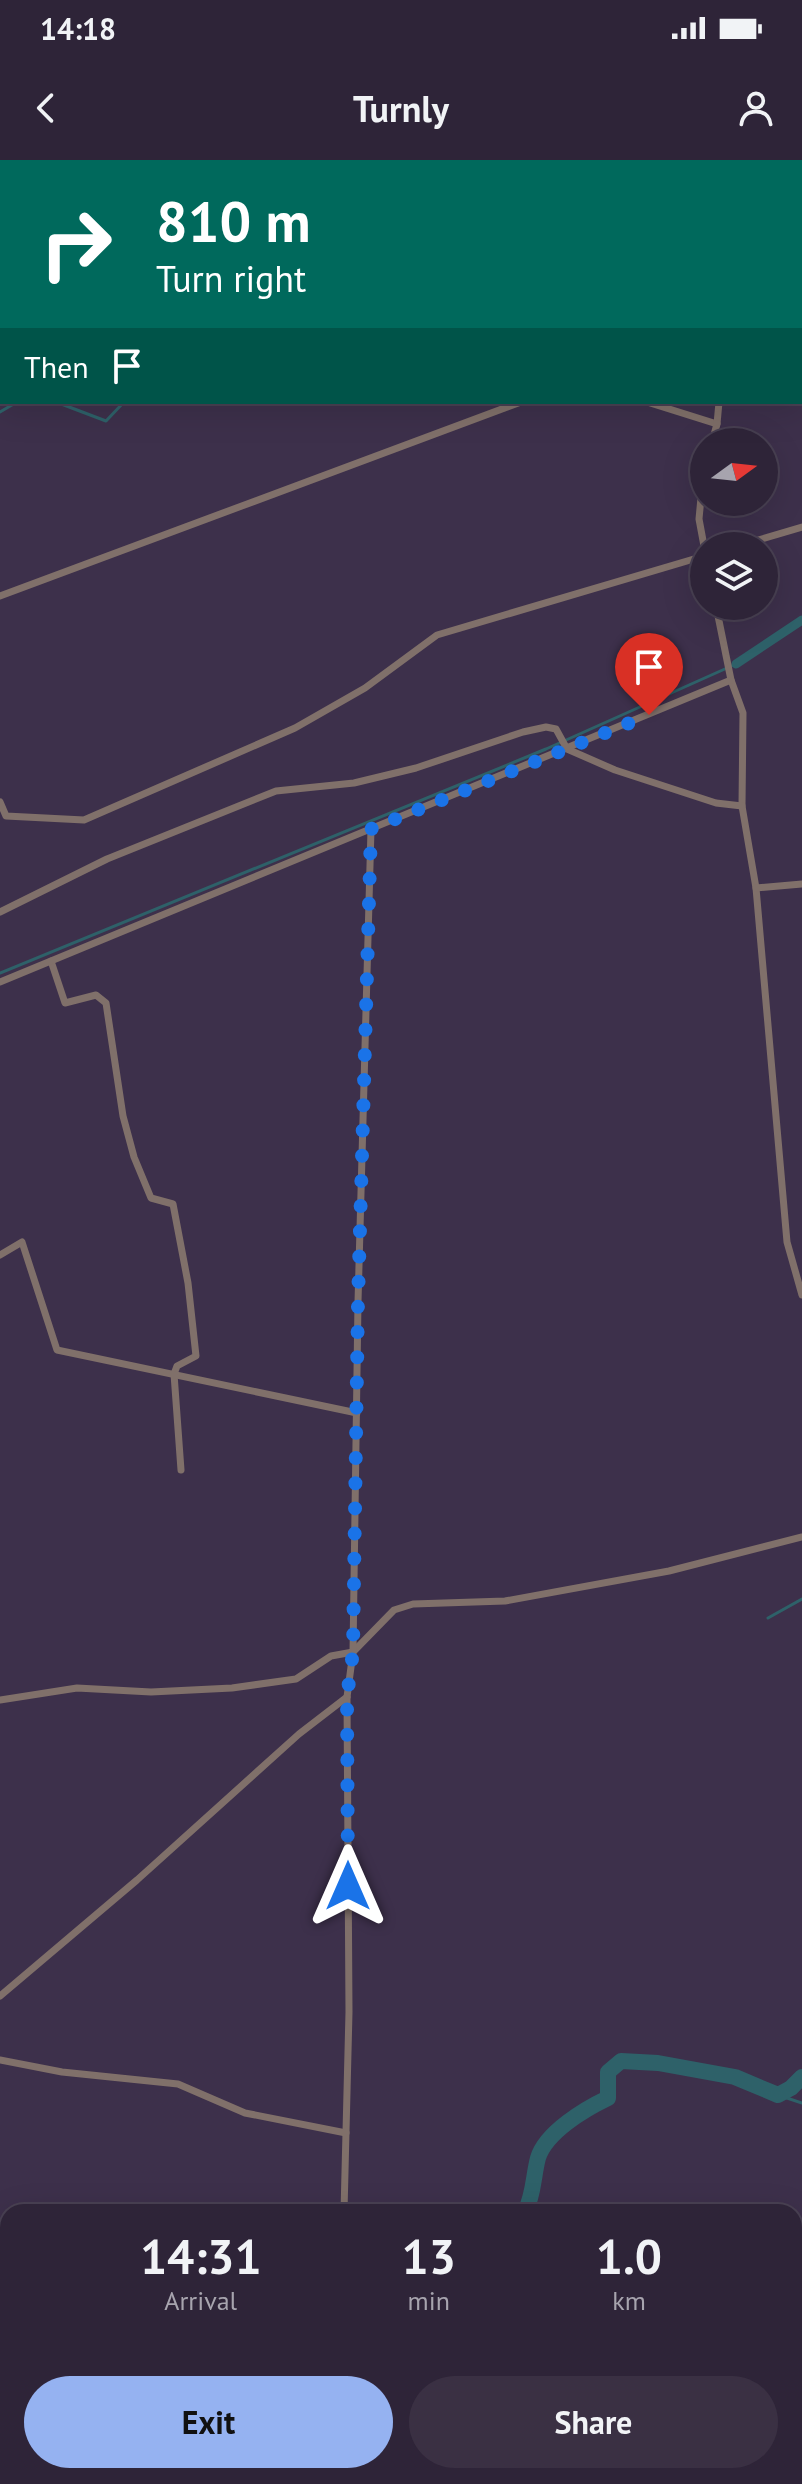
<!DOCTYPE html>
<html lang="en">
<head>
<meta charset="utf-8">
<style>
  body { margin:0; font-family:"PT Sans",sans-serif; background:#3a3043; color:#f1f3f6; height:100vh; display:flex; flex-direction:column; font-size:30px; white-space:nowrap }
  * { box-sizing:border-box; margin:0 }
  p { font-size:26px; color:#a7a4ae }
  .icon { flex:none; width:44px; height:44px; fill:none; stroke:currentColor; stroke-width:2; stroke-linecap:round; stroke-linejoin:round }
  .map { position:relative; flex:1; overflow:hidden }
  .drawer { position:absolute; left:0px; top:2044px; width:802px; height:280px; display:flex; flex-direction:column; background:#2e2438; border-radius:24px 24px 0 0; box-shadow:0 8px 32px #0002,0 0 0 2px #494153 }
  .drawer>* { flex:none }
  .top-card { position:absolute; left:0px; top:0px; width:802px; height:244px; box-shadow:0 8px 32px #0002,0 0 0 2px #494153; background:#00695c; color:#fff; overflow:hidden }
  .needle { width:52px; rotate:75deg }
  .tools { position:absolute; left:690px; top:268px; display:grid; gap:16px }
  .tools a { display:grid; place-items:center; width:88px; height:88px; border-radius:50%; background:#2e2438; box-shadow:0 8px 32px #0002,0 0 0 2px #494153; font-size:40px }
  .pin { position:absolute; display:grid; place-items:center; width:68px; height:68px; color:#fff; margin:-82px -34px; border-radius:50% 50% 50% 0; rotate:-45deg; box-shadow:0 0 8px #0007 }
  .pin .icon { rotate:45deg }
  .me { position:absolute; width:88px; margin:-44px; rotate:0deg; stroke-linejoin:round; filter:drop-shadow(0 0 6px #0008) }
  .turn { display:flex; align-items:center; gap:28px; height:168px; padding:0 24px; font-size:36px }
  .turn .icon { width:104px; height:104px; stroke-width:2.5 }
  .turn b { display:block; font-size:56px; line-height:68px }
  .then { display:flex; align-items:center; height:76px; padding:0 24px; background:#0003; gap:16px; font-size:30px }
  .eta { display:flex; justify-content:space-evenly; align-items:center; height:136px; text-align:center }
  .eta b { font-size:48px; font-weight:800; line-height:56px }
  .cta { display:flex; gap:16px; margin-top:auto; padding:16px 24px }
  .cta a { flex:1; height:92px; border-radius:48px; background:#95b2f1; color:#111; font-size:32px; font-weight:800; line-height:92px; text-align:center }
  .cta a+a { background:#3a3043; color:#f1f3f6 }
  .status { display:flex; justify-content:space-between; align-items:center; height:56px; padding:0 40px; background:#2e2438; direction:ltr }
  .status svg { height:22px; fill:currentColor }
  header { display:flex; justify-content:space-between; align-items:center; height:104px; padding:0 24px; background:#2e2438; font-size:36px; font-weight:800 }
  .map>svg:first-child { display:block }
</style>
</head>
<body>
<div class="status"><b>14:18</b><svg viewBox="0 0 49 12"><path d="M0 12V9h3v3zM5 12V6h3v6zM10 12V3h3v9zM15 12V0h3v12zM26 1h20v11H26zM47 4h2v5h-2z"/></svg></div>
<header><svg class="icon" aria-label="back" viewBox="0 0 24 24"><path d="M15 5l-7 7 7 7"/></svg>Turnly<svg class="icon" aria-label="person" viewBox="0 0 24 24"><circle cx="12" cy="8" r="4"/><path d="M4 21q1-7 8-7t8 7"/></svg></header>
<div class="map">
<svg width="802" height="2324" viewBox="0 0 802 2324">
  <rect width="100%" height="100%" fill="#3d304b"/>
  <path fill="#446151" d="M0,0L47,2H2V140Z"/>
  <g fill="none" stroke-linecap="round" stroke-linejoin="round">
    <g stroke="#2e6169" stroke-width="3">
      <path d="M601,2L604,0"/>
      <path d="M56,242L106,261L124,242"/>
      <path d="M0,252L17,242"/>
      <path d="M0,813L546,589L736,504"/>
      <path d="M768,1458L802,1439"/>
      <path d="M778,1935L802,1943"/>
    </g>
    <g stroke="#2e6169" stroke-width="9">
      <path d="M361,2L362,0"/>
      <path d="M736,504L802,460"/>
    </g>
    <g stroke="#2e6169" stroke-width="16">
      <path d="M525,2052C534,2034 533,2017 538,1998C546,1972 585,1949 608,1938V1912L621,1901L658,1903L735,1917L778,1935L791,1928L802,1917"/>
      <path d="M406,2324L408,2320L449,2316"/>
    </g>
    <g stroke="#80706a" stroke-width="7">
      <path d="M366,2L368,0"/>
      <path d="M786,2L787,0"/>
      <path d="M647,242L717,264"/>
      <path d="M712,282L717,264L719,242"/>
      <path d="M704,306L699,359L704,386"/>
      <path d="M738,386L802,367"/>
      <path d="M0,436L521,242"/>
      <path d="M716,446L731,520L743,553L742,646L756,728L787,1082L802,1135"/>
      <path d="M0,642L6,656L84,660L295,568L365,528L437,475L704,396"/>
      <path d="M756,728L802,724"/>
      <path d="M0,752L107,699L276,631L354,623L416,608L523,572L546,567L556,569L567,589L615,610L716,643L742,646"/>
      <path d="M51,801L65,843L96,835L106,843L123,956L134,997L151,1038L173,1044L188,1123L196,1196L177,1206L174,1214L181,1310"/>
      <path d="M0,822L731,520"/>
      <path d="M0,1095L22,1082L57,1190L357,1253"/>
      <path d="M0,1540L77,1528L151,1532L232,1528L296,1519L331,1496L353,1492L394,1450L413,1444L505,1441L669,1411L802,1377"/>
      <path d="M0,1836L137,1720L299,1574L347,1537"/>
      <path d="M0,1900L62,1912L178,1924L245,1953L346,1973"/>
      <path d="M344,2052L349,1852L347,1537L353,1492L358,1142L371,669"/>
      <path d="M341,2324V2316"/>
    </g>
  </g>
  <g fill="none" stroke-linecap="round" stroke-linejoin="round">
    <path stroke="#1a73e8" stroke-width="14" stroke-dasharray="0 25.2" d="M348,1726L347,1537L353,1492L358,1142L371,669L649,555"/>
  </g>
</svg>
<div class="tools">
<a><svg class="needle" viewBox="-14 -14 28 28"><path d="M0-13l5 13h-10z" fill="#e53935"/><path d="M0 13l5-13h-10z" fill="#a7a4ae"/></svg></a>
<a><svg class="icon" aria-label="layers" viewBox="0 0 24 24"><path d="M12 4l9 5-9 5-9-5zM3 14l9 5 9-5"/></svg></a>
</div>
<div class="pin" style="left:649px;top:555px;background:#d93025"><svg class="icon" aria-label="arrive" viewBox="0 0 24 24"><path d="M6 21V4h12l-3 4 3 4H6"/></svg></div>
<svg class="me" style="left:348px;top:1726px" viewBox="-20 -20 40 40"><path d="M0-17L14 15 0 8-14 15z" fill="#1a73e8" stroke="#fff" stroke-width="4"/></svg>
<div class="top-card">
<div class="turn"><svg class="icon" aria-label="right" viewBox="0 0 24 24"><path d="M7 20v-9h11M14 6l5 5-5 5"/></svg><div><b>810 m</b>Turn right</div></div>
<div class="then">Then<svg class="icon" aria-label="arrive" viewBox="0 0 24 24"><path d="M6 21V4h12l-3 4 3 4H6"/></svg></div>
</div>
<section class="drawer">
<div class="eta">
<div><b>14:31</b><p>Arrival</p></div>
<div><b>13</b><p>min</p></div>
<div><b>1.0</b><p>km</p></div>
</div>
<div class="cta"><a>Exit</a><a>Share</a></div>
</section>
</div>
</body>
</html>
